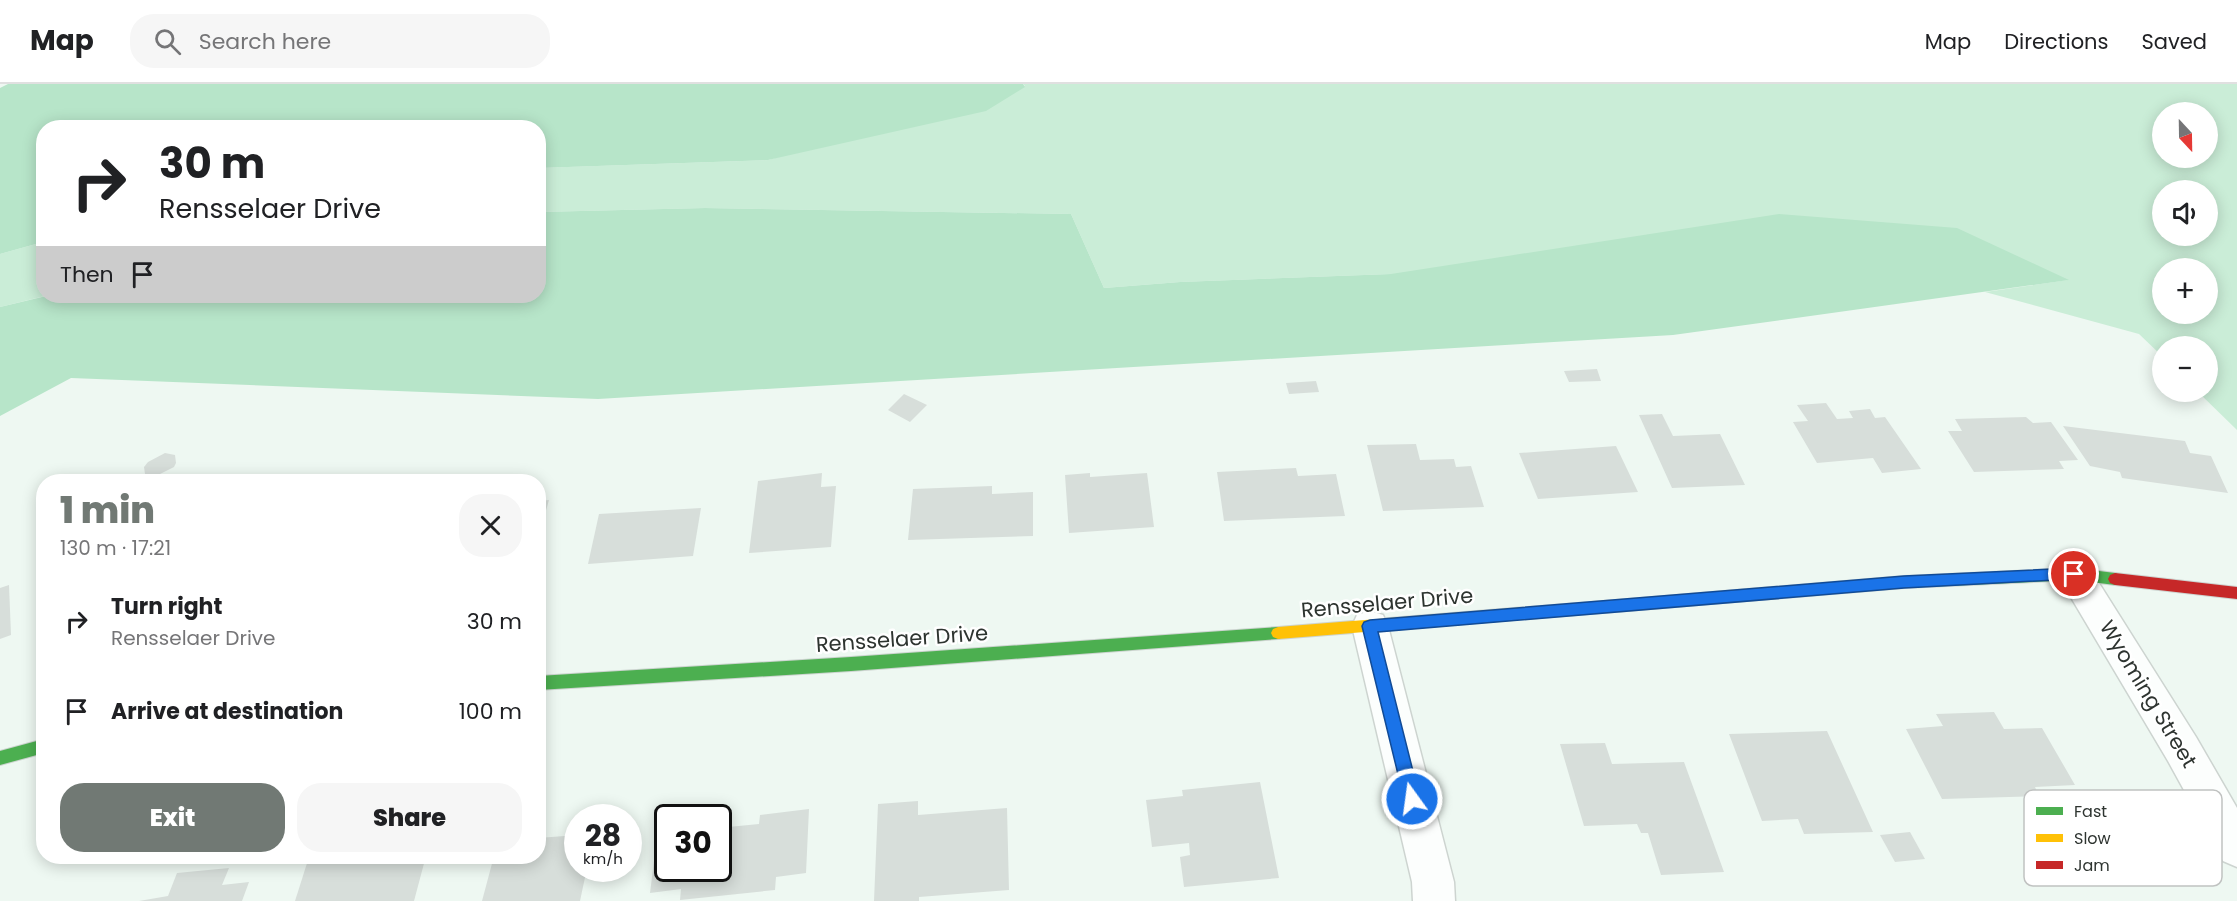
<!DOCTYPE html>
<html lang="en">
<head>
<meta charset="utf-8">
<style>
  body { margin:0; font-family:Poppins,sans-serif; background:#f6f6f6; color:#202124; height:100vh; display:flex; flex-direction:column; font-size:22px; white-space:nowrap }
  * { box-sizing:border-box; margin:0 }
  p { font-size:20px; color:#757577 }
  .icon { flex:none; width:33px; height:33px; fill:none; stroke:currentColor; stroke-width:2; stroke-linecap:round; stroke-linejoin:round }
  .map { position:relative; flex:1; overflow:hidden }
  .panel { position:absolute; left:36px; top:390px; width:510px; height:390px; display:flex; flex-direction:column; background:#fff; border-radius:24px; box-shadow:0 3px 15px #0003 }
  .panel>* { flex:none }
  .hud { position:absolute; left:36px; top:36px; width:510px; height:183px; border-radius:24px; box-shadow:0 3px 15px #0003; background:#fff; color:#202124; overflow:hidden }
  .needle { width:39px; rotate:158deg }
  .tools { position:absolute; left:2152px; top:18px; display:grid; gap:12px }
  .tools a { display:grid; place-items:center; width:66px; height:66px; border-radius:50%; background:#fff; box-shadow:0 3px 15px #0003; font-size:30px }
  .speed { position:absolute; left:564px; top:720px; display:flex; gap:12px; font-size:30px; font-weight:700; text-align:center }
  .speed>* { display:grid; place-content:center; width:78px; height:78px; border-radius:50%; background:#fff; box-shadow:0 3px 15px #0003; line-height:1 }
  .speed small { font-size:15px; font-weight:400 }
  .speed .limit { border:3px solid #111; border-radius:9px; background:#fff; color:#111 }
  .pin { position:absolute; display:grid; place-items:center; width:51px; height:51px; color:#fff; margin:-26px; border:3px solid #fff; border-radius:50%; box-shadow:0 2px 6px #0007 }
  .me { position:absolute; width:66px; margin:-33px; rotate:346deg; stroke-linejoin:round; filter:drop-shadow(0 0 4px #0008) }
  .turn { display:flex; align-items:center; gap:21px; height:126px; padding:0 24px; font-size:27px }
  .turn .icon { width:78px; height:78px; stroke-width:2.5 }
  .turn b { display:block; font-size:42px; line-height:51px }
  .then { display:flex; align-items:center; height:57px; padding:0 24px; background:#0003; gap:12px; font-size:22px }
  .round { display:grid; place-items:center; flex:none; width:63px; height:63px; border-radius:24px; background:#f6f6f6 }
  .summary { display:flex; align-items:center; justify-content:space-between; height:102px; padding:0 24px }
  h1 { font-size:36px; font-weight:800; line-height:45px; color:#717974 }
  .primary-button { display:flex; gap:12px; margin-top:auto; padding:12px 24px }
  .primary-button a { flex:1; height:69px; border-radius:24px; background:#717974; color:#fff; font-size:24px; font-weight:800; line-height:69px; text-align:center }
  .primary-button a+a { background:#f6f6f6; color:#202124 }
  ul { padding:0; list-style:none }
  li { display:flex; align-items:center; gap:18px; height:90px; padding:0 24px }
  li div { flex:1 }
  li b { display:block; font-size:22px }
  li em { font-style:normal }
  header { display:flex; align-items:center; gap:36px; box-sizing:border-box; height:84px; padding:0 30px; background:#fff; border-bottom:2px solid #e0e0e0 }
  header strong { font-size:28px }
  nav { display:flex; gap:33px; margin-inline-start:auto; font-size:21px }
  .search { width:420px; height:54px; background:#f6f6f6; display:flex; align-items:center; gap:15px; box-sizing:border-box; padding:0 21px; border-radius:24px; color:#757577; font-size:22px }
  .map>svg:first-child { display:block }
</style>
</head>
<body>
<header>
<strong>Map</strong>
<div class="search"><svg class="icon" aria-label="search" viewBox="0 0 24 24"><circle cx="10" cy="10" r="6"/><path d="M15 15l6 6"/></svg>Search here</div>
<nav><a>Map</a><a>Directions</a><a>Saved</a></nav>
</header>
<div class="map">
<svg width="2237" height="817" viewBox="0 0 2237 817">
  <rect width="100%" height="100%" fill="#eef8f2"/>
  <g fill="#caedd7" fill-rule="evenodd">
    <path d="M1023,0H2237V346L2198,308H2208V262H2163V273L2139,250L1985,208L2068,196L1391,190L1180,198L1104,204L1071,130L705,124L539,128L538,84L768,76L1025,2ZM2163,28H2208V74H2163ZM2163,106H2208V152H2163ZM2163,184H2208V230H2163Z"/>
    <path d="M43,158L44,212H45L0,223V170Z"/>
  </g>
  <g fill="#b7e5c9">
    <path d="M8,0H1023L1025,3L986,27L768,76L539,84L538,44H44L43,158L0,170V4Z"/>
    <path d="M705,124L1071,130L1104,204L1180,198L1391,190L1779,130L1957,144L2069,196L1673,251L598,315L71,294L0,332V223L46,212H538L539,128Z"/>
  </g>
  <g fill="#d7deda">
    <path d="M1597,285L1601,297L1569,298L1564,287Z"/>
    <path d="M1316,297L1319,308L1289,310L1286,299Z"/>
    <path d="M904,310L927,321L910,338L888,326Z"/>
    <path d="M1826,319L1837,335L1853,334L1849,327L1870,325L1875,334L1885,333L1921,385L1882,389L1873,374L1817,379L1793,338L1808,337L1797,321Z"/>
    <path d="M1662,330L1673,352L1720,350L1745,401L1672,404L1639,331Z"/>
    <path d="M2026,333L2033,339L2051,338L2078,376L2059,377L2064,385L1974,388L1948,347H1962L1955,335Z"/>
    <path d="M2063,342L2185,357L2190,369L2211,372L2228,409L2122,394L2120,388L2090,382Z"/>
    <path d="M1416,360L1420,376L1454,375L1456,383L1471,382L1484,423L1383,427L1367,361Z"/>
    <path d="M1616,362L1638,408L1538,415L1519,369Z"/>
    <path d="M165,369L175,371L176,379L174,383L156,392L145,390L144,383L148,378Z"/>
    <path d="M1296,384L1298,392L1336,390L1345,432L1224,437L1217,388Z"/>
    <path d="M822,389L821,403L836,402L831,463L749,469L758,397Z"/>
    <path d="M1090,389V393L1147,389L1154,443L1069,449L1065,391Z"/>
    <path d="M992,402V410L1033,408V452L908,456L913,405Z"/>
    <path d="M549,416L539,451H538V417Z"/>
    <path d="M701,424L693,472L588,480L599,430Z"/>
    <path d="M9,501L11,551L0,555V504Z"/>
    <path d="M1994,628L2004,645L2042,644L2075,701L2035,703L2039,712L1942,715L1906,645L1943,642L1936,630Z"/>
    <path d="M1827,647L1873,748L1804,750L1798,735L1762,737L1729,650Z"/>
    <path d="M1605,659L1612,680L1684,678L1724,788L1661,791L1648,749H1641L1637,740L1584,742L1560,660Z"/>
    <path d="M1260,698L1279,794L1184,803L1180,773L1190,771L1189,759L1152,763L1146,716L1183,712L1182,706Z"/>
    <path d="M918,717V731L1007,724L1009,806L919,813V817H874L878,720Z"/>
    <path d="M809,725L806,789L776,793L775,806L680,816L681,805L650,809L659,736L668,735V784H718V744L759,740L760,731Z"/>
    <path d="M1910,748L1925,775L1895,778L1880,751Z"/>
    <path d="M578,751V784H587L580,817H482L494,772H538V754Z"/>
    <path d="M352,772H426L414,817H295L308,776Z"/>
    <path d="M229,784L222,801L249,798L242,817H139L168,812L177,789Z"/>
  </g>
  <g fill="none" stroke-linecap="round" stroke-linejoin="round">
    <g stroke="#cdd4d0" stroke-width="3">
      <g id="street">
        <path d="M2075,476L2087,480L2196,653L2237,724V783L2223,777L2168,677L2063,500L2058,490L2063,480Z"/>
        <path d="M1370,527L1383,531L1388,542L1454,798L1455,817H1413L1412,798L1352,542L1357,531Z"/>
      </g>
    </g>
    <g stroke="#cdd4d0" stroke-width="2">
      <g id="fast">
        <path d="M2075,484L2115,489L2120,491L2122,495L2120,499L2115,501L2075,496L1904,504L1627,527L1622,525L1620,521L1622,517L1627,515L1904,492Z"/>
        <path d="M1278,543L1283,545L1285,549L1283,553L1278,555L851,587L538,606V592L851,573Z"/>
        <path d="M44,655V669L0,681V667Z"/>
      </g>
    </g>
    <g stroke="#cdd4d0" stroke-width="2">
      <path id="slow" d="M1627,515L1632,517L1634,521L1632,525L1627,527L1278,555L1273,553L1271,549L1273,545L1278,543Z"/>
    </g>
    <g stroke="#cdd4d0" stroke-width="2">
      <path id="jam" d="M2115,489L2237,503V515L2115,501L2110,499L2108,495L2110,491Z"/>
    </g>
    <use href="#street" fill="#fcfefd" fill-rule="evenodd"/>
    <use href="#fast" fill="#4caf50" fill-rule="evenodd"/>
    <use href="#slow" fill="#ffc107" fill-rule="evenodd"/>
    <use href="#jam" fill="#c62828" fill-rule="evenodd"/>
  </g>
  <path fill="#1a73e8" stroke="#114b97" stroke-width="1.5" d="M2074,484L2080,485L2082,490L2080,494L2074,495L1904,504L1378,548L1420,715L1418,720L1412,723L1406,720L1404,715L1362,542L1364,538L1370,536L1904,492Z"/>
  <g text-anchor="middle" stroke-width="5" stroke-linejoin="round" paint-order="stroke">
    <g font-size="21" fill="#2e3430" stroke="#fff">
      <text transform="translate(1387 519) rotate(-5)" y="7">Rensselaer Drive</text>
      <text transform="translate(902 555) rotate(-4)" y="7">Rensselaer Drive</text>
      <text transform="translate(2148 610) rotate(59)" y="7">Wyoming Street</text>
    </g>
  </g>
  <rect x="2024" y="706" width="198" height="96" rx="9" fill="#fff" stroke="#c0c2c1" stroke-width="1.5"/>
  <rect x="2036" y="723" width="27" height="8" fill="#4caf50"/>
  <rect x="2036" y="750" width="27" height="8" fill="#ffc107"/>
  <rect x="2036" y="777" width="27" height="8" fill="#c62828"/>
  <g font-size="16" fill="#2e3430">
    <text x="2074" y="733">Fast</text>
    <text x="2074" y="760">Slow</text>
    <text x="2074" y="787">Jam</text>
  </g>
</svg>
<div class="tools">
<a><svg class="needle" viewBox="-14 -14 28 28"><path d="M0-13l5 13h-10z" fill="#e53935"/><path d="M0 13l5-13h-10z" fill="#757577"/></svg></a>
<a><svg class="icon" aria-label="sound" viewBox="0 0 24 24"><path d="M4 9h4l5-4v14l-5-4H4zM17 9q2 3 0 6"/></svg></a>
<a>+</a>
<a>−</a>
</div>
<div class="speed"><div>28<small>km/h</small></div><div class="limit">30</div></div>
<div class="pin" style="left:2074px;top:490px;background:#d93025"><svg class="icon" aria-label="arrive" viewBox="0 0 24 24"><path d="M6 21V4h12l-3 4 3 4H6"/></svg></div>
<svg class="me" style="left:1412px;top:715px" viewBox="-20 -20 40 40"><circle r="17" fill="#1a73e8" stroke="#fff" stroke-width="3"/><path d="M0-11L8 9 0 5-8 9z" fill="#fff"/></svg>
<div class="hud">
<div class="turn"><svg class="icon" aria-label="right" viewBox="0 0 24 24"><path d="M7 20v-9h11M14 6l5 5-5 5"/></svg><div><b>30 m</b>Rensselaer Drive</div></div>
<div class="then">Then<svg class="icon" aria-label="arrive" viewBox="0 0 24 24"><path d="M6 21V4h12l-3 4 3 4H6"/></svg></div>
</div>
<section class="panel">
<div class="summary"><div><h1>1 min</h1><p>130 m · 17:21</p></div><a class="round"><svg class="icon" aria-label="close" viewBox="0 0 24 24"><path d="M6 6l12 12M18 6L6 18"/></svg></a></div>
<ul>
<li><svg class="icon" aria-label="right" viewBox="0 0 24 24"><path d="M7 20v-9h11M14 6l5 5-5 5"/></svg><div><b>Turn right</b><p>Rensselaer Drive</p></div><em>30 m</em></li>
<li><svg class="icon" aria-label="arrive" viewBox="0 0 24 24"><path d="M6 21V4h12l-3 4 3 4H6"/></svg><div><b>Arrive at destination</b></div><em>100 m</em></li>
</ul>
<div class="primary-button"><a>Exit</a><a>Share</a></div>
</section>
</div>
</body>
</html>
